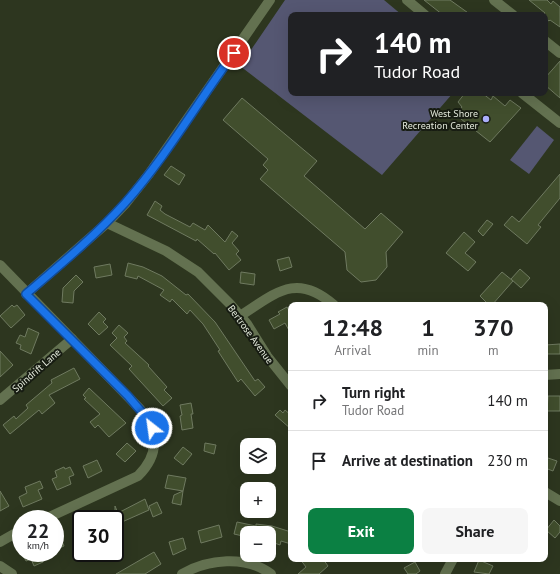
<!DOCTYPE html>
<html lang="en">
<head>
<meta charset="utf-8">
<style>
  body { margin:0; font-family:"PT Sans",sans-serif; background:#f6f6f6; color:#202124; height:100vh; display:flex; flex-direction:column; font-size:15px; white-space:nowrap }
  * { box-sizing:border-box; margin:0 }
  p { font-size:13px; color:#757577 }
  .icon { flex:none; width:22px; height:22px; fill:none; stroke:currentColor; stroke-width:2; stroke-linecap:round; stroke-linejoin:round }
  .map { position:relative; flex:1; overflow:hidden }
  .panel { position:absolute; left:288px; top:302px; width:260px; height:260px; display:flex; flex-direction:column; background:#fff; border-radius:8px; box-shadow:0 4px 16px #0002 }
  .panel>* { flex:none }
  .top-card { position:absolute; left:288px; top:12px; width:260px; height:84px; border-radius:8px; box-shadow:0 4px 16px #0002; background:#202124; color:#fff; overflow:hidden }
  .tools { position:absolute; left:240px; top:438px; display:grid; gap:8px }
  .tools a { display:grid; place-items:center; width:36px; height:36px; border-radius:8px; background:#fff; box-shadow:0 4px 16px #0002; font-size:20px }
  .speed { position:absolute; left:12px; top:510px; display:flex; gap:8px; font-size:20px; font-weight:700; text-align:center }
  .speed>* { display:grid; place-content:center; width:52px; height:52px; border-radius:50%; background:#fff; box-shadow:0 4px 16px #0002; line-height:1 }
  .speed small { font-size:10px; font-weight:400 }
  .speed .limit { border:2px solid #111; border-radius:6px; background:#fff; color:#111 }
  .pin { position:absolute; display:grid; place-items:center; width:34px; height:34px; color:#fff; margin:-17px; border:2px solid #fff; border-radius:50%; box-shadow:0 1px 4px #0007 }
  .me { position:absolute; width:44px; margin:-22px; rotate:330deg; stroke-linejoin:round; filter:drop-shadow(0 0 3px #0008) }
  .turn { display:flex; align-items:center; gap:14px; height:84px; padding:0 20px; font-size:18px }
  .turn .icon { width:52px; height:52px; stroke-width:2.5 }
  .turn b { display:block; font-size:28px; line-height:34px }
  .eta { display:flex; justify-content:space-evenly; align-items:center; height:68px; text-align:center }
  .eta b { font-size:24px; font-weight:800; line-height:28px }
  .cta { display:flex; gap:8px; margin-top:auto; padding:8px 20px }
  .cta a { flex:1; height:46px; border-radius:8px; background:#0b8043; color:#fff; font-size:16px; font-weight:800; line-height:46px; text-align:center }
  .cta a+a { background:#f6f6f6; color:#202124 }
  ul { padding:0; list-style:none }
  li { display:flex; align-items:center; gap:12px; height:60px; padding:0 20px; border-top:1px solid #e0e0e0 }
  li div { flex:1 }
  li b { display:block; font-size:15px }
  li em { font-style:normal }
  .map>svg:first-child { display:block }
</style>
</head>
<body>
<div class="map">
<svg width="560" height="574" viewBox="0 0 560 574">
  <rect width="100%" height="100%" fill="#2d361f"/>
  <g fill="#555772">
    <path d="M285,0H384L402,15H291V93H453L382,175L240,66Z"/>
    <path d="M537,126L554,140L529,174L510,160Z"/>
  </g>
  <g fill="#414e2d" stroke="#6f7a60">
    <path d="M424,0H450L471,15H443Z"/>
    <path d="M529,0H547L551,4L553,1L560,7V27L550,20L549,21L545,18V15H543L545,13Z"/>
    <path d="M560,61V98L545,85V78Z"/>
    <path d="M465,93H482L491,100L493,96L505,106L510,100L521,108L490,142L456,115L462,107L458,102Z"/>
    <path d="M242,98L317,161L304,176L365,229L381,213L403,232L386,252L387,267L376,280L361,282L347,270L345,252L260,179L268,170L263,165L268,159L223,120Z"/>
    <path d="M171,166L185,175L179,185L164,175Z"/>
    <path d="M560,174V198L538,225L541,227L527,244L504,225L512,216L519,222Z"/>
    <path d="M155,201L162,206L160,210L165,214L190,227L193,223L205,230L208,225L225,242L232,231L238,236L232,243L239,251L236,254L241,260L229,270L215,253L214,254L197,239L196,241L147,215Z"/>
    <path d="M487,220L493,224L483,236L478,231Z"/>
    <path d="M464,232L475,242L465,253L476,262L468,271L446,253Z"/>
    <path d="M289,257L292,267L280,271L277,260Z"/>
    <path d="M128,263L143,267L162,276L186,295L188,294L215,322L255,381L258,379L265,387L255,396L241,379L238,382L218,351L220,350L203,324L190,310L187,314L172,299L170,302L160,295L164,290L138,276L137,279L125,276Z"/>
    <path d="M110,264L112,275L96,278L94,267Z"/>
    <path d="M520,269L530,278L521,288L511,279Z"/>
    <path d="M241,272L255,274L254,285L240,283Z"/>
    <path d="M502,272L513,281L492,305H489L480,296Z"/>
    <path d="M76,275L83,282L74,291L73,303L62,302L63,288Z"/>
    <path d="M12,305L14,307L17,305L25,315L11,328L0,316Z"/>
    <path d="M287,307L291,314V334L285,323L274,329L269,320L280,314L278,312Z"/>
    <path d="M99,312L106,319L103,322L108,327L99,335L88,324Z"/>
    <path d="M119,325L128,333L124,337L127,341L125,343L149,365L148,366L167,387L164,390L172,398L163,406L129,369L132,366L110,345L117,338L112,333Z"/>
    <path d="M28,328L39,333L31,354L20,349L21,345L16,343L20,335L25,337Z"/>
    <path d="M560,344V354H545V345Z"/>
    <path d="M0,351L13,365L0,377Z"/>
    <path d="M74,368L80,379L49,395L55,403L42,414L39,410L10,434L3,425L14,416L16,419L28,408L26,405L52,383L51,380Z"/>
    <path d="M89,388L126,423L109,437L98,425L95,428L90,422L100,414L84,399L86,398L83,395Z"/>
    <path d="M548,396H560V411H547Z"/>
    <path d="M191,403L193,414H191L193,428L182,430L180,416L182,415L180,405Z"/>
    <path d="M280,410L283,413L285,410L291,415V429L275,415Z"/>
    <path d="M127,443L136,451L125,462L116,454Z"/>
    <path d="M205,443L216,445L214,454L204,451Z"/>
    <path d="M183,447L192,454L183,465L174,458Z"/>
    <path d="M545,457L557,461L553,471L545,468Z"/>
    <path d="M97,460L102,471L88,478L83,466Z"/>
    <path d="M64,467L65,469L70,467L74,475L69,477L71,484L57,490L52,479L57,477L55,471Z"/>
    <path d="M168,475L186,478L183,491L165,488Z"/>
    <path d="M40,481L43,488L38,490L42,499L23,507L19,497L27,493L25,487Z"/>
    <path d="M0,491L9,506L0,511Z"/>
    <path d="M183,491L181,505L172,503L174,495Z"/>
    <path d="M145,499L149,510L122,522L123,524L115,528V506L118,513Z"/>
    <path d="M157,502L162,513L153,517L149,506Z"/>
    <path d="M554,520L560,526V532L555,538L546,530Z"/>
    <path d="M237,522L256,526V524L272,526L291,532V544L281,541L280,545L269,541V533H247V537L234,534Z"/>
    <path d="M55,524L64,546L55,550Z"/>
    <path d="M219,525L222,537L201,543L198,531Z"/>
    <path d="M183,538L186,549L173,555L169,542Z"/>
    <path d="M154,552L161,564L145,574H116Z"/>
    <path d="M22,553H44L40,555L43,562L34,566L31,559L26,561Z"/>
    <path d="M300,559H323L328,566L319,574H298L306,567Z"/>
    <path d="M479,560L493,566L489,574L474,572Z"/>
    <path d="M415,562L420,571L416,574H408L404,568Z"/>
  </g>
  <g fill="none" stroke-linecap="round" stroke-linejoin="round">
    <g stroke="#637150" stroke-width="10">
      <path d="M407,0L425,15"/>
      <path d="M494,0L513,15"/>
      <path d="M545,41L560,53"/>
      <path d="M522,93L560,123"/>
      <path d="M107,223L166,251L198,272L230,304L247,324L267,356L291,386"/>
      <path d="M0,265L140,409C158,433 160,454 138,476L45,519"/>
      <path d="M26,294L107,223L126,203L149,174L270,0"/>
      <path d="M240,316C276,293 296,272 334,305"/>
      <path d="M545,375L560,374"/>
      <path d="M0,400L72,339"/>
      <path d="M545,492L560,501"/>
      <path d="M0,542L21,530"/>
      <path d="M0,566L12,574"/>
      <path d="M182,574C208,559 246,555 271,574"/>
      <path d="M445,574L453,559"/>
    </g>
  </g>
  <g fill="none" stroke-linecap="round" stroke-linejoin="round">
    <g stroke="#114b97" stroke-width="10">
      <path id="route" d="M152,428L146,417L128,396L26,294C60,265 95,236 125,203C166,157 197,103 234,53"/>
    </g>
    <use href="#route" stroke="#1a73e8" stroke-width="7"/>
  </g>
  <circle fill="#abaffb" stroke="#171c12" stroke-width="1.5" cx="486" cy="119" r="4"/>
  <g text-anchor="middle" stroke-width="4" stroke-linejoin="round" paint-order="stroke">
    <g font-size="10" fill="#e5ebdd" stroke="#171c12" text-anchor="end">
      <text x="478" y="117">West Shore<tspan x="478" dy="12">Recreation Center</tspan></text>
    </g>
    <g font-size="10" fill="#e5ebdd" stroke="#171c12">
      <text transform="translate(251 334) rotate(54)" y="4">Bertrose Avenue</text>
      <text transform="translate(36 370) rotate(-41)" y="4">Spindrift Lane</text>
    </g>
  </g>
</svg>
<div class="tools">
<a><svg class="icon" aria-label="layers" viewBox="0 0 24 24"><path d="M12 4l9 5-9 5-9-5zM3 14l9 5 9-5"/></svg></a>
<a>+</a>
<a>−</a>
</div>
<div class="speed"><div>22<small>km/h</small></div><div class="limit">30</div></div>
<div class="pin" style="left:234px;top:53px;background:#d93025"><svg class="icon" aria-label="arrive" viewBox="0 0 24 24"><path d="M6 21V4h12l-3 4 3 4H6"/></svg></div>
<svg class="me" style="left:152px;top:428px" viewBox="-20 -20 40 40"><circle r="17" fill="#1a73e8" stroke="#fff" stroke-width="3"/><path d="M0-11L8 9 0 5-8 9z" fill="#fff"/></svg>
<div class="top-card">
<div class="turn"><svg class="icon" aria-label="right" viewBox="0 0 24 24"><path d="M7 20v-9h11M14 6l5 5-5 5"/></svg><div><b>140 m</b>Tudor Road</div></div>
</div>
<section class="panel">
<div class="eta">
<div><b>12:48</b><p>Arrival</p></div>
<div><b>1</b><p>min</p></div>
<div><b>370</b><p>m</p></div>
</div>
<ul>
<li><svg class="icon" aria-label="right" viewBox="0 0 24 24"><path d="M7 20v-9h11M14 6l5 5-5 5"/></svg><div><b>Turn right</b><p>Tudor Road</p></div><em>140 m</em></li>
<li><svg class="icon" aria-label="arrive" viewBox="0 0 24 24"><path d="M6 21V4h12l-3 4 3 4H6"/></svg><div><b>Arrive at destination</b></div><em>230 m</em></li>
</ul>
<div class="cta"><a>Exit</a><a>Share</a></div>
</section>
</div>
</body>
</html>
